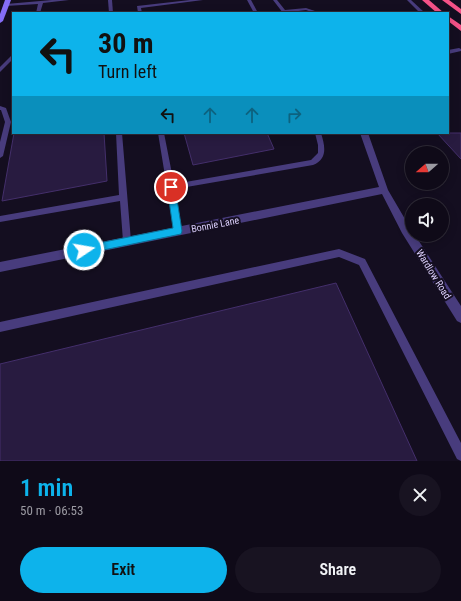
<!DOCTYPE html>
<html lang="en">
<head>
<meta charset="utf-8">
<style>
  body { margin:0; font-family:"Roboto Condensed",sans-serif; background:#181321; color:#f1f3f6; height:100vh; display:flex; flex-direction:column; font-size:15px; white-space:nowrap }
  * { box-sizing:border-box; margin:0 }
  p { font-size:13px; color:#9b9aa2 }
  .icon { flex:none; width:22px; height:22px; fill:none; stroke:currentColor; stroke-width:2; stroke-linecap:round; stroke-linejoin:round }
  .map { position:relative; height:461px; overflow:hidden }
  .sheet { display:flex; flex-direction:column; background:#0f0a18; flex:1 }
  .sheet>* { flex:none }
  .top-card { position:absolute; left:12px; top:12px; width:437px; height:122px; border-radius:0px; box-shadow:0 2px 10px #0003,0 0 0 1px #2f2b37; background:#0db3eb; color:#111; overflow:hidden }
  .needle { width:26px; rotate:250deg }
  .controls { position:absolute; left:405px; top:146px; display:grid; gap:8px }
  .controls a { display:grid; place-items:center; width:44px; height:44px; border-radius:50%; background:#0f0a18; box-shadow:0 2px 10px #0003,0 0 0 1px #2f2b37; font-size:20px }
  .pin { position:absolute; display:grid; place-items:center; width:34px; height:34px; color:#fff; margin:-17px; border:2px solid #fff; border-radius:50%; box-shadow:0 1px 4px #0007 }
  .me { position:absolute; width:44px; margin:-22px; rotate:78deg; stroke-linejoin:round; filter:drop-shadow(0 0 3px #0008) }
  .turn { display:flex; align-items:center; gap:14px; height:84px; padding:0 20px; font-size:18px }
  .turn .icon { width:52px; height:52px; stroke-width:2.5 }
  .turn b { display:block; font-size:28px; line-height:34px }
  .lanes { display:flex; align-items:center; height:38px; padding:0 20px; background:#0003; justify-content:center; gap:20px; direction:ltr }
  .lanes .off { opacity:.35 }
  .round { display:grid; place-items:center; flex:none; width:42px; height:42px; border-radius:21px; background:#181321 }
  .overview { display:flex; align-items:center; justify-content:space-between; height:68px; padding:0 20px }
  h1 { font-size:24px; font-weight:600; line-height:30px; color:#0db3eb }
  .cta { display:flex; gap:8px; margin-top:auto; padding:8px 20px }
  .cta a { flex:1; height:46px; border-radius:24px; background:#0db3eb; color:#111; font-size:16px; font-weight:600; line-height:46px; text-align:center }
  .cta a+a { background:#181321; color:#f1f3f6 }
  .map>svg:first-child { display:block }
</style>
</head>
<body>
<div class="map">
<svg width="461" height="461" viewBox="0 0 461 461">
  <rect width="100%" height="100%" fill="#140e20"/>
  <g fill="#281b40" stroke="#442f6b">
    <path d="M14,133H104L107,181L2,201Z"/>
    <path d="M184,133H267L274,149L193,165Z"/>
    <path d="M437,133H461V159Z"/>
    <path d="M336,283L417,461H0V364Z"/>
  </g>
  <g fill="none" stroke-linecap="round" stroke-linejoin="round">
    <g fill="#483c7d" fill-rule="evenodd">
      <path d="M52,0H69L43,3L40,13H36L38,4L6,6L4,5L6,4Z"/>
      <path d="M108,0H112L113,13H109Z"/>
      <path d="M190,0H203L141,8L142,13H138L137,6Z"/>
      <path d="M247,0H251L258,13H254Z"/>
      <path d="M273,0H277L285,10L306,8L321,13H314L306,10L283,13Z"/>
      <path d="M407,0H411L425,13H420Z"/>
      <path d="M459,48L461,49V51L448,54V50Z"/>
      <path d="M13,54V59L0,72V67Z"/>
      <path d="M0,106L6,108L11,122L3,156L0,158V142L5,122L1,110H0Z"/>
      <path d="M116,133H122L131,241L130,244L127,245L124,244L123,241L120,201L0,222V216L119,195Z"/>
      <path d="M158,133H164L174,184L311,160L318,153V145L315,133H321C325,146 328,159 313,165L175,189L182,231L181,233L178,234L175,233L174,231Z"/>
      <path d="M339,249L365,259L461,443V461L457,459L359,265L339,257L0,332V322Z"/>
    </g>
    <path fill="#483c7d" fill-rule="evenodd" d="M360,133H368L388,190L412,231V235H415L461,306V323L457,321L402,233L382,194L0,272V262L379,187Z"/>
    <path fill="#856df7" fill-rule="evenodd" d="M5,0H11L3,21L0,23V14Z"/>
    <g fill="#f55288" fill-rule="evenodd">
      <path d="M422,0H429L444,13H437Z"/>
      <path d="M442,0H449L461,9V14Z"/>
      <path d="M448,16L461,25V31L448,21Z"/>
    </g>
  </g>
  <path fill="#0db3eb" stroke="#087499" d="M171,184L175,187L182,231L181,234L84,254L81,253L80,250L84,246L173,228L167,187Z"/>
  <g text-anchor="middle" stroke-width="4" stroke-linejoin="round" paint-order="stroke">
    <g font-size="10" fill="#dcd0fc" stroke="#140e20">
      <text transform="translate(215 224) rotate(-11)" y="4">Bonnie Lane</text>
      <text transform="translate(434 274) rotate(58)" y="4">Wardlow Road</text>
    </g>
  </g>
</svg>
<div class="controls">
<a><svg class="needle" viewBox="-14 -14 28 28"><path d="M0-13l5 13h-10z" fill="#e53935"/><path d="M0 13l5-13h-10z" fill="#9b9aa2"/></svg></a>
<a><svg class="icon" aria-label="sound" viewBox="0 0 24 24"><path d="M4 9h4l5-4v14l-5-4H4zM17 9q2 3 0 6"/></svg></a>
</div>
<div class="pin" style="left:171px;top:187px;background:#d93025"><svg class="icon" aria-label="arrive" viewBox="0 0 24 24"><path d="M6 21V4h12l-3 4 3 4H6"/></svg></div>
<svg class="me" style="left:84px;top:250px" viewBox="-20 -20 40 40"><circle r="17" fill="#0db3eb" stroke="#fff" stroke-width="3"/><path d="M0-11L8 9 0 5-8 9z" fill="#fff"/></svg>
<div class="top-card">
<div class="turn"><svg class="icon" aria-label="left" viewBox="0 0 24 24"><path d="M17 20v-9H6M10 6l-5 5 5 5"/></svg><div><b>30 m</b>Turn left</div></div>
<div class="lanes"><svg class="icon" aria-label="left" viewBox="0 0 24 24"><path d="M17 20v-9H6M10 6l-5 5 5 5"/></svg><svg class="icon off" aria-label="ahead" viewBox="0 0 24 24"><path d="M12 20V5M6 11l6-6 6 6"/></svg><svg class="icon off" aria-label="ahead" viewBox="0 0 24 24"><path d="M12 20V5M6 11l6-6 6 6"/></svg><svg class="icon off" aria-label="right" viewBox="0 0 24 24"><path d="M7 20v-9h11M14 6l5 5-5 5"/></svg></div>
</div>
</div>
<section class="sheet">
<div class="overview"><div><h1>1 min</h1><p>50 m · 06:53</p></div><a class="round"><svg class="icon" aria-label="close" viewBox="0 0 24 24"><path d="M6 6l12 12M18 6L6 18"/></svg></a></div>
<div class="cta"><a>Exit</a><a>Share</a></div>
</section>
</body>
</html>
